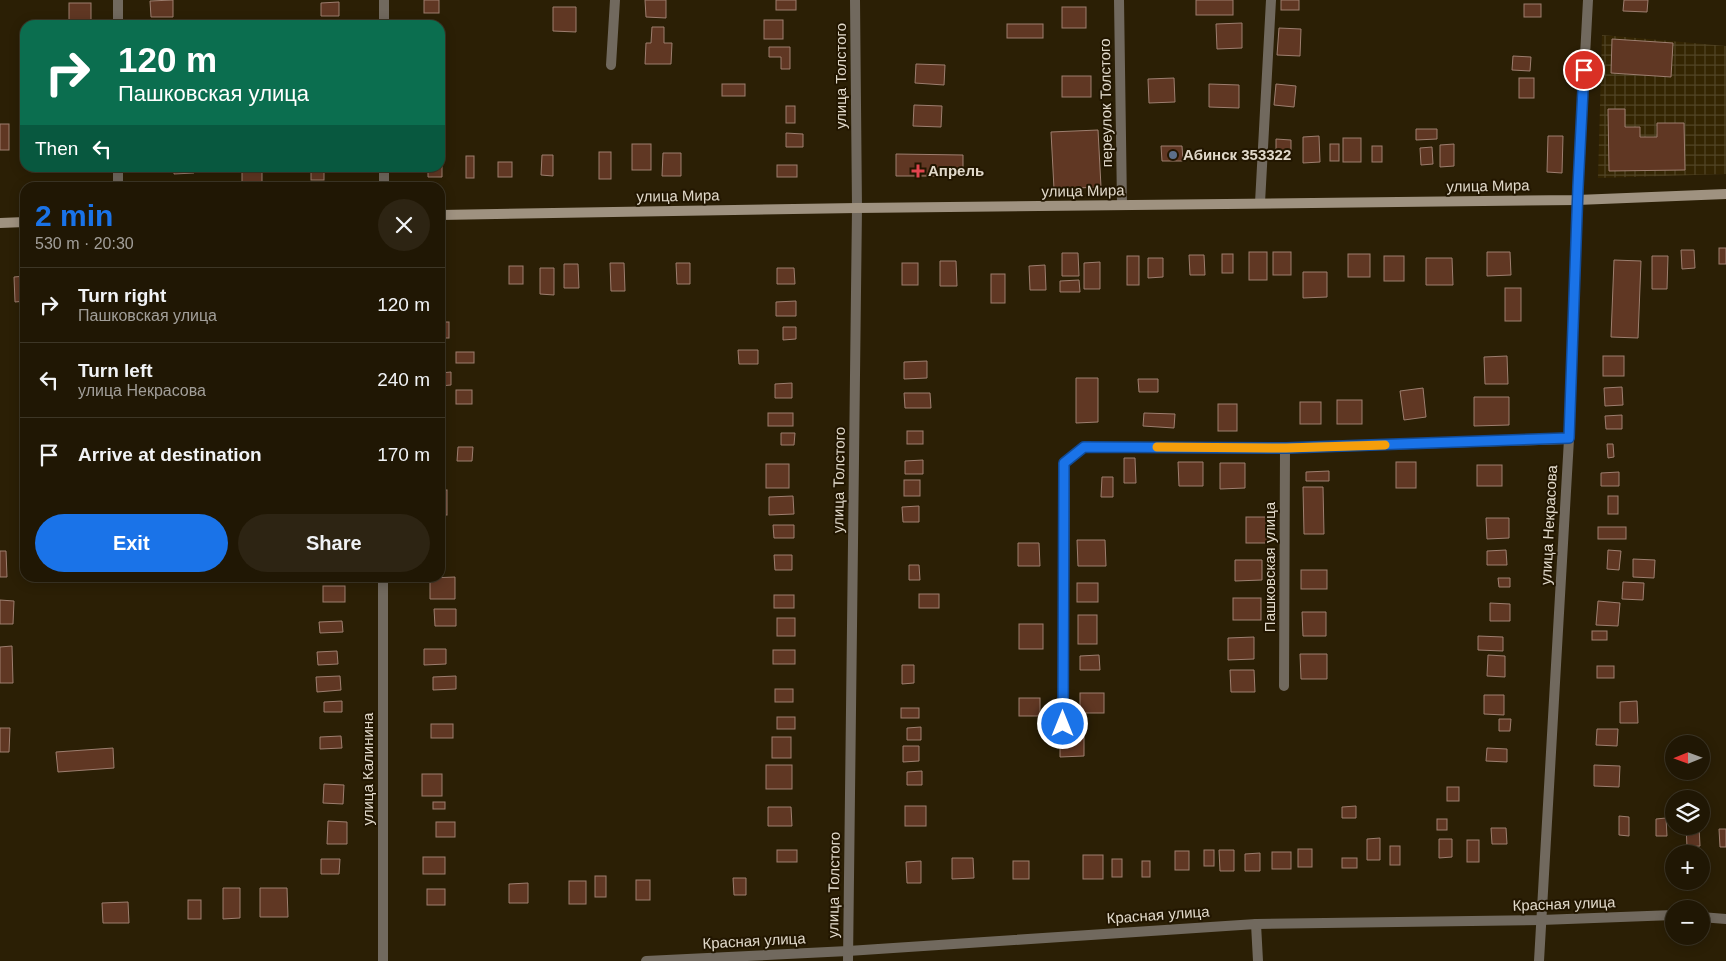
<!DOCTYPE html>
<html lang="en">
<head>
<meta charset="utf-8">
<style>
  body { margin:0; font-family:Helvetica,sans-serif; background:#2d2413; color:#f1f3f6; height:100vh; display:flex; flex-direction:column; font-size:19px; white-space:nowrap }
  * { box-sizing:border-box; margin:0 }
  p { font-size:16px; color:#a29f9a }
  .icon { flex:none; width:28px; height:28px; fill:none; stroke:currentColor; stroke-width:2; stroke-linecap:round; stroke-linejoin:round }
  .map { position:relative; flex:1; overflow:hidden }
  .side { position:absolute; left:20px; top:182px; width:425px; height:400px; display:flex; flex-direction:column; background:#201704; border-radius:15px; box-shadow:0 2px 12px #0003,0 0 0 1px #3d3626 }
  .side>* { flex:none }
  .top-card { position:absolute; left:20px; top:20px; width:425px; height:152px; border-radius:15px; box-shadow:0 2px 12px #0003,0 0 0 1px #3d3626; background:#0b6e4f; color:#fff; overflow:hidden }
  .needle { width:32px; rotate:269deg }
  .fabs { position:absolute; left:1665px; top:735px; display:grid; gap:10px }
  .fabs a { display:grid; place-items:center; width:45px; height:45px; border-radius:50%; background:#201704; box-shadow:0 2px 12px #0003,0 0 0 1px #3d3626; font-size:25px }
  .pin { position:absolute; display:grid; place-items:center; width:42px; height:42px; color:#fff; margin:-21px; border:2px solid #fff; border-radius:50%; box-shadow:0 1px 5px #0007 }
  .me { position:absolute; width:55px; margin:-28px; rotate:0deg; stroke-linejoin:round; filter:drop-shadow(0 0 4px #0008) }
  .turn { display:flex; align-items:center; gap:18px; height:105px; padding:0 15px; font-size:22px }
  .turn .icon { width:65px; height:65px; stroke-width:2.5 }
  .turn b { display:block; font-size:35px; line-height:42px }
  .then { display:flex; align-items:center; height:48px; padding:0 15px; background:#0003; gap:10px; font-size:19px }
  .round { display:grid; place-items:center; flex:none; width:52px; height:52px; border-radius:26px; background:#2d2413 }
  .summary { display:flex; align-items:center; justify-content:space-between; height:85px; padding:0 15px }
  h1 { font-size:30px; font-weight:800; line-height:38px; color:#1a73e8 }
  .button { display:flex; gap:10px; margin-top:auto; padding:10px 15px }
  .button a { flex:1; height:58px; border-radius:30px; background:#1a73e8; color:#fff; font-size:20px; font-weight:800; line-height:58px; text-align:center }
  .button a+a { background:#2d2413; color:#f1f3f6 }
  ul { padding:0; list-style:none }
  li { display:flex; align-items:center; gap:15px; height:75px; padding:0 15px; border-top:1px solid #3d3626 }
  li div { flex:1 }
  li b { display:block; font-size:19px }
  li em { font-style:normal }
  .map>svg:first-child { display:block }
</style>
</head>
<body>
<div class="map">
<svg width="1726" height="961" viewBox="0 0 1726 961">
  <defs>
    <pattern id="industrial-grid" width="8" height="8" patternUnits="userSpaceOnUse" patternTransform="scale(1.25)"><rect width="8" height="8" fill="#342502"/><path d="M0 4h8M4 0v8" fill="none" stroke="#514426"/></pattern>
  </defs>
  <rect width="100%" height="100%" fill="#2b1f05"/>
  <path fill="url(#industrial-grid)" d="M1602,35L1726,46V174L1598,178Z"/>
  <g fill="#603723" stroke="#9d7e6f">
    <path d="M173,0V17H151L150,1Z"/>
    <rect x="424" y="0" width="15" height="13"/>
    <path d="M645,0H666V18L646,17Z"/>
    <rect x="776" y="0" width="20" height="10"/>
    <rect x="1196" y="0" width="37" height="15"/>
    <rect x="1281" y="0" width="18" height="10"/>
    <path d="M1624,0H1648L1647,12L1623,11Z"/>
    <path d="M339,2V16H321V3Z"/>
    <rect x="69" y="3" width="22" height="18"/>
    <rect x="1524" y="4" width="17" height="13"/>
    <path d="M553,7H576V32L553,31Z"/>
    <rect x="1062" y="7" width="24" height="21"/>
    <rect x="764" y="20" width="19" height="19"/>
    <path d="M1242,23V48L1217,49L1216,24Z"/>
    <rect x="1007" y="24" width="36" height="14"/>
    <path d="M652,27H664V43H672L671,64H645L646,43H651Z"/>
    <path d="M1279,28L1301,29L1300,56L1277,55Z"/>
    <path d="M1612,39L1673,43L1671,77L1611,73Z"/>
    <path d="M769,47H790V69H781V57H769Z"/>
    <path d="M1513,56L1531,57L1530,71L1512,70Z"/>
    <path d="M916,64L945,65L944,85L915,83Z"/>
    <rect x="1062" y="76" width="29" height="21"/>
    <path d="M1174,78L1175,102L1149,103L1148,79Z"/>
    <rect x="1519" y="78" width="15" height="20"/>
    <rect x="722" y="84" width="23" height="12"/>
    <path d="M1209,84L1239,85V108L1209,107Z"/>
    <path d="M1276,84L1296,86L1294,107L1274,105Z"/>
    <rect x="440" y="93" width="2" height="29"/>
    <path d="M914,105L942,106L941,127L913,126Z"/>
    <rect x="786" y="106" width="9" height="17"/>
    <path d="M1608,109H1625V127H1640V137H1657V123H1684L1685,170L1609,171Z"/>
    <rect x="0" y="124" width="9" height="26"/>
    <path d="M1416,129H1437V139L1416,140Z"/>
    <path d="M1098,130L1101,187L1054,189L1051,132Z"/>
    <path d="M786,133L803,134V147H786Z"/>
    <path d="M1319,136L1320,162L1303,163V137Z"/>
    <path d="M1548,136H1563L1562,173L1547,172Z"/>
    <rect x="1343" y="138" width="18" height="24"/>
    <path d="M1276,139L1291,140V156H1276Z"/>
    <rect x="632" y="144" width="19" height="26"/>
    <rect x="1330" y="144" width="9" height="17"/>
    <path d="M1454,144V166L1440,167V145Z"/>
    <path d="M1161,146H1182L1183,161H1162Z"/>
    <rect x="1372" y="146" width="10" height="16"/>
    <path d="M1432,147L1433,164L1421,165L1420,148Z"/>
    <rect x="599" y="152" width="12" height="27"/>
    <path d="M663,153H681V176H662Z"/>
    <path d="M896,154L963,155V176H896Z"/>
    <path d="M542,155H553V176L541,175Z"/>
    <rect x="466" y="156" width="8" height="22"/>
    <path d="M440,158H442V177H428V168H440Z"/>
    <rect x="498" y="162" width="14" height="15"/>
    <rect x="777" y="165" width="20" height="12"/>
    <path d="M174,168H194V173L174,174Z"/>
    <rect x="242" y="168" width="20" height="17"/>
    <rect x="311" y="168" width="13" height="12"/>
    <rect x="1719" y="248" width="7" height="16"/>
    <path d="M1681,250H1694L1695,268L1682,269Z"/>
    <rect x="1249" y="252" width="18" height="28"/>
    <rect x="1273" y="252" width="18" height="23"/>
    <path d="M1487,252H1510L1511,275L1487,276Z"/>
    <path d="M1062,253H1078L1079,276H1062Z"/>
    <rect x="1222" y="254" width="11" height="19"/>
    <rect x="1348" y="254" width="22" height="23"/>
    <path d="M1189,255H1204L1205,275H1190Z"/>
    <rect x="1127" y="256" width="12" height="29"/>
    <rect x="1384" y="256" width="20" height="25"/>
    <path d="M1652,256H1668L1667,289H1652Z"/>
    <path d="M1148,258H1163V277L1148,278Z"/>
    <path d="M1426,258H1452L1453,285H1426Z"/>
    <path d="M1614,260L1641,261L1638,338L1611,337Z"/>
    <path d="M940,261H956L957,286H940Z"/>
    <path d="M1100,262V289H1084V263Z"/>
    <path d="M610,263H624L625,291H611Z"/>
    <path d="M676,263H690V284H677Z"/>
    <rect x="902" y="263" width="16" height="22"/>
    <path d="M564,264H578L579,288H564Z"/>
    <path d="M1045,265L1046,290H1030L1029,266Z"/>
    <rect x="509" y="266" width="14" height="18"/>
    <path d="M540,268H554V295L540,294Z"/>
    <path d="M777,268H794L795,284H777Z"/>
    <path d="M1303,272H1327V297L1303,298Z"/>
    <rect x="991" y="274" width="14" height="29"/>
    <path d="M25,276V301L15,302L14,277Z"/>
    <path d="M1079,280L1080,292H1060V281Z"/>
    <rect x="1505" y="288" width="16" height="33"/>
    <path d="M796,301V316H776V302Z"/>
    <rect x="440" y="322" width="9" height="16"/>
    <path d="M783,327H796V339L783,340Z"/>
    <path d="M738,350H758V364H739Z"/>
    <rect x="456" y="352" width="18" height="11"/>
    <path d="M1507,356L1508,384H1485L1484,357Z"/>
    <rect x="1603" y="356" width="21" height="20"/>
    <path d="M927,361V378L904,379V362Z"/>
    <path d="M451,372V385L440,386V373Z"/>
    <path d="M1076,378H1098V422L1076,423Z"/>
    <path d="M1138,379H1158V392H1139Z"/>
    <path d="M792,383V398H775V384Z"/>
    <path d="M1622,387L1623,405L1605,406L1604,388Z"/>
    <path d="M1423,388L1426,417L1404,420L1400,391Z"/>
    <rect x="456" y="390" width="16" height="14"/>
    <path d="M904,393H930L931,408H905Z"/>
    <path d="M1474,397H1509V425L1474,426Z"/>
    <rect x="1337" y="400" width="25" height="24"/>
    <rect x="1300" y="402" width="21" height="22"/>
    <rect x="1218" y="404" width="19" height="27"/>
    <rect x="768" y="413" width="25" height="13"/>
    <path d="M1144,413L1175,414L1174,428L1143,426Z"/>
    <path d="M1622,415V429H1606L1605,416Z"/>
    <path d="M25,419V459H23L22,420Z"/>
    <rect x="907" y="431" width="16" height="13"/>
    <path d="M781,433H795L794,445H781Z"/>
    <rect x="440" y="441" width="5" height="14"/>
    <path d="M1607,444H1613L1614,457L1608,458Z"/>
    <path d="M458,447H473L472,461H457Z"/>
    <path d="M1124,458H1135L1136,483H1124Z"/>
    <path d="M923,460V474H905V461Z"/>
    <path d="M1178,462H1203V486H1179Z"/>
    <rect x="1396" y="462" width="20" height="26"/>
    <path d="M1220,463H1245V488L1220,489Z"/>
    <rect x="766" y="464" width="23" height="24"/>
    <rect x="1477" y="465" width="25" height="21"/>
    <path d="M1329,471V481H1306V472Z"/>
    <path d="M1619,472V486H1601V473Z"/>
    <path d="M1102,477H1113V497H1101Z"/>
    <rect x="904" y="480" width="16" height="16"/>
    <path d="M1303,487H1323L1324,534H1304Z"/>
    <rect x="440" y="490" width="7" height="25"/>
    <path d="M793,496L794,514L769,515V497Z"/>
    <rect x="1608" y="496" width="10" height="18"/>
    <path d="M919,506V522H903L902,507Z"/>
    <rect x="1246" y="517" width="23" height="26"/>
    <path d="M1486,518H1509V538L1487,539Z"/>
    <path d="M773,525H794V538H774Z"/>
    <rect x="1598" y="527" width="28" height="12"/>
    <path d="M1077,540H1105L1106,566H1078Z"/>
    <path d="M1018,543H1039L1040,566H1018Z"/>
    <path d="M1506,550L1507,565H1487V551Z"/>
    <path d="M1608,550L1621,551L1619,570L1607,569Z"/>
    <path d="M0,551H6L7,577H0Z"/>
    <path d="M774,555H792V570H775Z"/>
    <path d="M1633,559L1655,560L1654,578L1633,577Z"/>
    <path d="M1235,560H1262V580L1235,581Z"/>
    <path d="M909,565H919L920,580H909Z"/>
    <rect x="1301" y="570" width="26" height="19"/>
    <path d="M455,577V599H430V578Z"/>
    <path d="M1498,578H1510V587H1499Z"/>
    <path d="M1623,582L1644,583L1643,600L1622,599Z"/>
    <rect x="1077" y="583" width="21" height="19"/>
    <rect x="323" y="586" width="22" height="16"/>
    <rect x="919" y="594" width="20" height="14"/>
    <rect x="774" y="595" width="20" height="13"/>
    <rect x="1233" y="598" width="28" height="22"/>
    <path d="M0,600L14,601L13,624H0Z"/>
    <path d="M1598,601L1620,603L1618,626L1596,625Z"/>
    <path d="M1490,603L1510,604V621H1490Z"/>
    <path d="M434,609H456V626H435Z"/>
    <path d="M1302,612H1326V636H1303Z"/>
    <rect x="1078" y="615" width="19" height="29"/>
    <rect x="777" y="618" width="18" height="18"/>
    <path d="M342,621L343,632L320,633L319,622Z"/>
    <rect x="1019" y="624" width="24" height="25"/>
    <rect x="1592" y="631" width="15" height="9"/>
    <path d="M1478,636L1503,637V651L1478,650Z"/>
    <path d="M1254,637V659L1228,660V638Z"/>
    <path d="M12,646L13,683H0V647Z"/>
    <path d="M424,649H446V664L424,665Z"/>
    <rect x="773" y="650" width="22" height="14"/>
    <path d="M337,651L338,664L318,665L317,652Z"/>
    <path d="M1300,654H1327V679H1301Z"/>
    <path d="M1099,655L1100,670H1080V656Z"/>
    <path d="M1488,655L1505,656V677L1487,676Z"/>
    <path d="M902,665H914V683L902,684Z"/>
    <rect x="1597" y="666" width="17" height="12"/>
    <path d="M1230,670H1254L1255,692H1231Z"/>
    <path d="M340,676L341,690L317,692L316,677Z"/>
    <path d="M456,676V689L433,690V677Z"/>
    <rect x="775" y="689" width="18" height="13"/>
    <rect x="1080" y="693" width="24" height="20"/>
    <path d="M1484,695H1504V715L1484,714Z"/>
    <rect x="1019" y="698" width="21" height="18"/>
    <path d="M342,701V712H324V702Z"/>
    <path d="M1637,701L1638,723H1620V702Z"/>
    <rect x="901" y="708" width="18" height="10"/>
    <rect x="777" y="717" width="18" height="12"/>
    <path d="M1499,719H1511L1510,731H1499Z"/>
    <rect x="431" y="724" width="22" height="14"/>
    <path d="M921,727V740H907V728Z"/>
    <path d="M0,728H10L9,752H0Z"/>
    <path d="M1597,729H1618L1617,746L1596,745Z"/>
    <path d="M341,736L342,748L320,749V737Z"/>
    <path d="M1084,736V756L1060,757V737Z"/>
    <rect x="772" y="737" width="19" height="21"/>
    <path d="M903,746H919V761L903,762Z"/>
    <path d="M113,748L114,768L58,772L56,752Z"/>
    <path d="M1487,748L1507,749V762L1486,761Z"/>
    <rect x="766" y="765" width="26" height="24"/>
    <path d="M1594,765L1620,766L1619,787L1594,786Z"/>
    <path d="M922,771V785H907V772Z"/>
    <rect x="422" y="774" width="20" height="22"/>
    <path d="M324,784L344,785L343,804L323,803Z"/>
    <rect x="1447" y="787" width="12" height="14"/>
    <rect x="433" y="802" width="12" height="7"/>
    <rect x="905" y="806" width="21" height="20"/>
    <path d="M1356,806V818H1342V807Z"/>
    <path d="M768,807H791L792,826H768Z"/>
    <path d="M1619,816L1629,817V836L1619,835Z"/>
    <path d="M1666,818L1667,836H1656V819Z"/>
    <rect x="1437" y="819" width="10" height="11"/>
    <path d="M328,821L347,822V844H327Z"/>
    <rect x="436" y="822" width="19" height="15"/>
    <path d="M1686,826H1699L1700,846L1687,847Z"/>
    <path d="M1491,828H1506L1507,844H1492Z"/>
    <path d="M1719,829H1726V847H1720Z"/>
    <path d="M1380,838V860H1367V839Z"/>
    <path d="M1439,839H1452V857L1439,858Z"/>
    <rect x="1467" y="840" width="12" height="22"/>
    <rect x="1390" y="846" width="10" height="19"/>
    <rect x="1298" y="849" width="14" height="18"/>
    <rect x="777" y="850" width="20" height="12"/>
    <rect x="1204" y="850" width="10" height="16"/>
    <path d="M1219,850H1234V871H1220Z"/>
    <rect x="1175" y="851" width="14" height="19"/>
    <rect x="1272" y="852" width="19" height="17"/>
    <path d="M1260,853V871H1245V854Z"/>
    <rect x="1083" y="855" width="20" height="24"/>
    <rect x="423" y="857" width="22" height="17"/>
    <path d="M952,858H973L974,878L952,879Z"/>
    <rect x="1342" y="858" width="15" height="10"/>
    <path d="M321,859H340L339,874H321Z"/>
    <rect x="1112" y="859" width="10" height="18"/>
    <path d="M921,861V883H907L906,862Z"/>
    <rect x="1013" y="861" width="16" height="18"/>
    <rect x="1142" y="861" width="8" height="16"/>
    <rect x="595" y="876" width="11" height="21"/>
    <path d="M733,878H746V895H734Z"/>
    <rect x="636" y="880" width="14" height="20"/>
    <rect x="569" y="881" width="17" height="23"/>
    <path d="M528,883V903H509V884Z"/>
    <path d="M223,888H240V918L223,919Z"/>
    <path d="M260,888H287L288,917H260Z"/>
    <rect x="427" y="889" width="18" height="16"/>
    <rect x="188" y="900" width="13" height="19"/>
    <path d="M128,902L129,923H103L102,903Z"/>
  </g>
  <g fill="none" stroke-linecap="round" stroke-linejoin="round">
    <g stroke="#71695e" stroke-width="10">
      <path d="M1119,0L1122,205"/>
      <path d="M118,25V0"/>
      <path d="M384,25V0"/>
      <path d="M611,65L615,0"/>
      <path d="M118,188V168"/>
      <path d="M384,188V168"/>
      <path d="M1260,203L1271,0"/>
      <path d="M1284,686L1285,448"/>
      <path d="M1063,724L1065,463L1084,447L1285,448L1569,439"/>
      <path d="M1701,917L1726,919"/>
      <path d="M1256,924L1258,961"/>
      <path d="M383,961V578"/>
      <path d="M646,961L848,951L1256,924L1541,920L1674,915"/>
      <path d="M848,961L857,208L855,0"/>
      <path d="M1539,961L1569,439L1578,187L1588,0"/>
    </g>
    <g stroke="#9f9280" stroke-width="10">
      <path d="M440,215L857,208L1577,200L1726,194"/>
      <path d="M0,223L25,222"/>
    </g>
  </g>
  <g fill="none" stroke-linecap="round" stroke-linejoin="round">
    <g stroke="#114b97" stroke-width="12">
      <path id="route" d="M1063,724L1064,463L1084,447L1286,448L1569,438L1578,187L1584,70"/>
    </g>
    <use href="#route" stroke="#1a73e8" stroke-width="9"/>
    <path stroke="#f59e0b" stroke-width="9" d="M1157,447L1286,448L1385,445"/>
  </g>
  <circle fill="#5c6f8a" stroke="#221600" stroke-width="2" cx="1173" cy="155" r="5"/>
  <path fill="#e0444e" stroke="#221600" stroke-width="2" d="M915.5 163.5h5v5h5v5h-5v5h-5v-5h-5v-5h5z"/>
  <g text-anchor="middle" stroke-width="4" stroke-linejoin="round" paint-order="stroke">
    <g font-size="15" fill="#e1d9ca" stroke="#221600">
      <text transform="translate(841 76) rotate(-90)" y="5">улица Толстого</text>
      <text transform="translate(1106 103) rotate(-91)" y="5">переулок Толстого</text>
      <text transform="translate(1488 186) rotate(-1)" y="5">улица Мира</text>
      <text transform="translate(1083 191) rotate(-1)" y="5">улица Мира</text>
      <text transform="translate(678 196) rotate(-1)" y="5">улица Мира</text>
      <text transform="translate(839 480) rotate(-89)" y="5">улица Толстого</text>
      <text transform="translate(1549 525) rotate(-87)" y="5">улица Некрасова</text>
      <text transform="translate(1270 567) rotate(-90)" y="5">Пашковская улица</text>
      <text transform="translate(368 769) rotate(-90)" y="5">улица Калинина</text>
      <text transform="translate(834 885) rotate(-89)" y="5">улица Толстого</text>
      <text transform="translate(1564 904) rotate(-2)" y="5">Красная улица</text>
      <text transform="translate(1158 915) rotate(-4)" y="5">Красная улица</text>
      <text transform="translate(754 941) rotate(-3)" y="5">Красная улица</text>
    </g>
    <g font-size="15" font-weight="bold" fill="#e1d9ca" stroke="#221600" text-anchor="start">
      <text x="1183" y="160">Абинск 353322</text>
      <text x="928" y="176">Апрель</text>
    </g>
  </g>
</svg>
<div class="fabs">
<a><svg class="needle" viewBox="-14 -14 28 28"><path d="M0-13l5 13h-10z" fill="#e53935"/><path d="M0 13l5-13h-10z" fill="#a29f9a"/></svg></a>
<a><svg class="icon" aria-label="layers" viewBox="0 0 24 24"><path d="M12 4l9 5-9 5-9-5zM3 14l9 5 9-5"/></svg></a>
<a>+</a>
<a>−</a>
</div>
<div class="pin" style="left:1584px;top:70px;background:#d93025"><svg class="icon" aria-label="arrive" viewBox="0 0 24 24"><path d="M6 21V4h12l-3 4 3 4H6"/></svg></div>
<svg class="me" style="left:1063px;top:724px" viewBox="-20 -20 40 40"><circle r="17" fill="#1a73e8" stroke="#fff" stroke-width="3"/><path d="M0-11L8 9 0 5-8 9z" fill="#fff"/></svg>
<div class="top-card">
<div class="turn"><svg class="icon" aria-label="right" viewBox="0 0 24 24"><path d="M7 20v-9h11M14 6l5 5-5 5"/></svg><div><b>120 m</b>Пашковская улица</div></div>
<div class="then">Then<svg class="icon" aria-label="left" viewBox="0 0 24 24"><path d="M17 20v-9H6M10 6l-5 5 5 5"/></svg></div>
</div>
<section class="side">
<div class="summary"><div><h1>2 min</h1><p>530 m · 20:30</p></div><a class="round"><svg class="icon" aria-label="close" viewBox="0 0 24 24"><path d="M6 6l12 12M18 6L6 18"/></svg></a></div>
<ul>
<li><svg class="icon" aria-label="right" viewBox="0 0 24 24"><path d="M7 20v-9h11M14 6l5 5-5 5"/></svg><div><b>Turn right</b><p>Пашковская улица</p></div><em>120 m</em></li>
<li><svg class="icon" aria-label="left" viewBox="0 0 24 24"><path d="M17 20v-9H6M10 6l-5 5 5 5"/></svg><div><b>Turn left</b><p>улица Некрасова</p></div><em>240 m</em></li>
<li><svg class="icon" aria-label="arrive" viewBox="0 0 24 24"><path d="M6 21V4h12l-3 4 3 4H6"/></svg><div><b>Arrive at destination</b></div><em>170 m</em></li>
</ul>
<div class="button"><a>Exit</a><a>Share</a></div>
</section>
</div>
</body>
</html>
